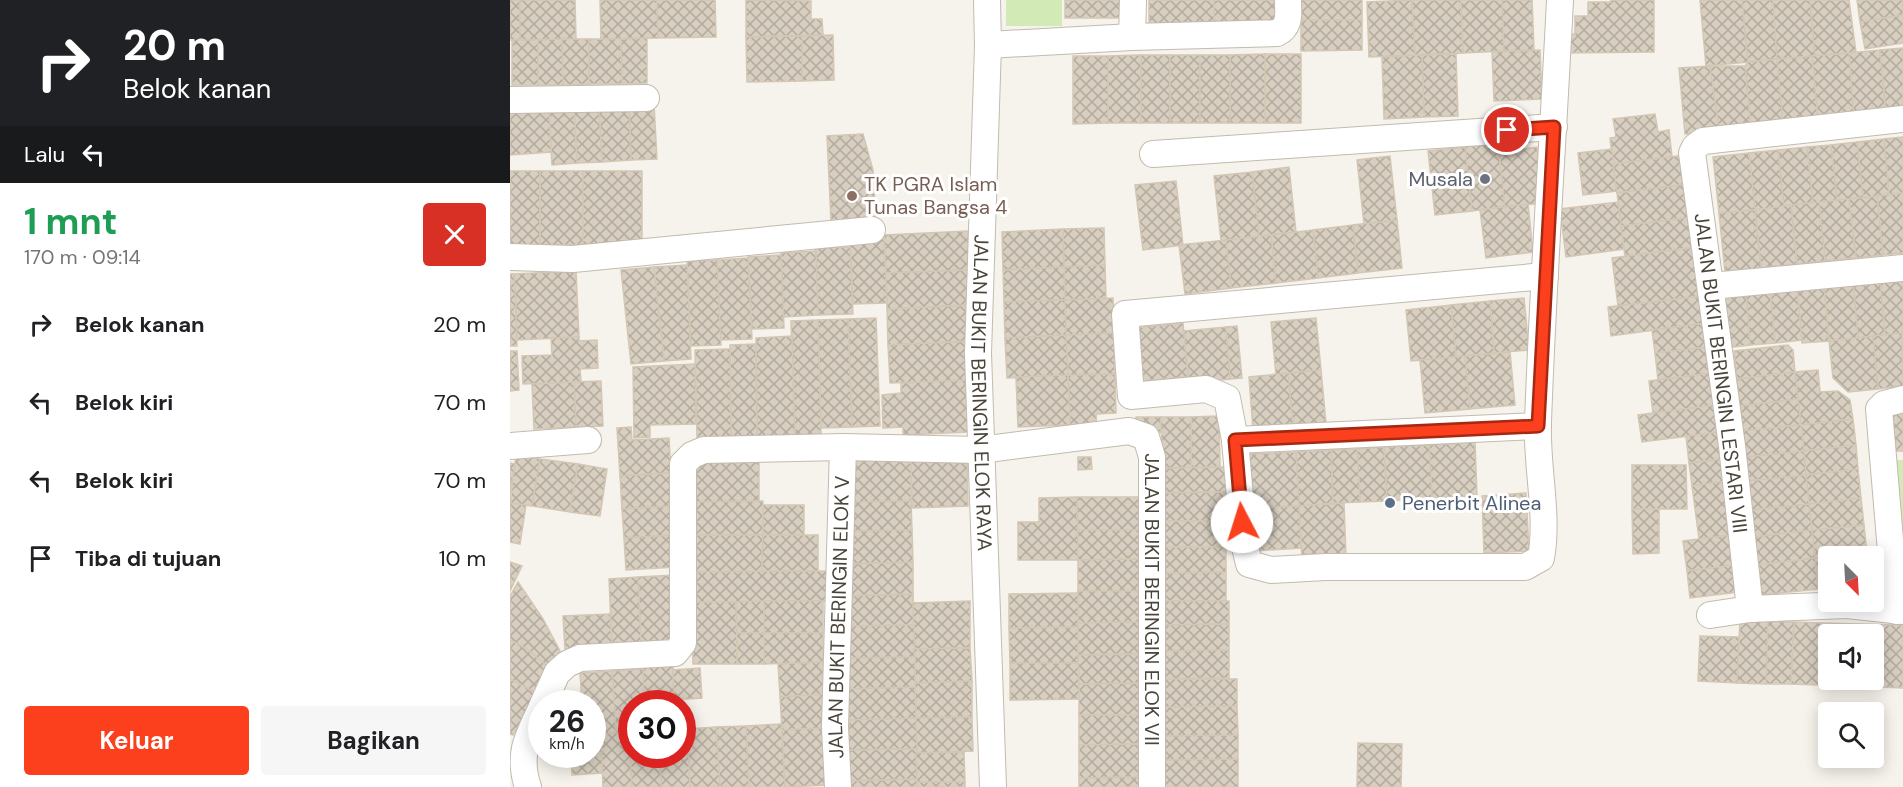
<!DOCTYPE html>
<html lang="id">
<head>
<meta charset="utf-8">
<style>
  body { margin:0; font-family:"DM Sans",sans-serif; background:#f6f6f6; color:#202124; height:100vh; display:flex; flex-direction:column; font-size:22px; white-space:nowrap }
  * { box-sizing:border-box; margin:0 }
  p { font-size:20px; color:#757577 }
  .icon { flex:none; width:33px; height:33px; fill:none; stroke:currentColor; stroke-width:2; stroke-linecap:round; stroke-linejoin:round }
  .map { position:relative; flex:1; overflow:hidden }
  .details { display:flex; flex-direction:column; background:#fff; width:510px }
  .details>* { flex:none }
  .hud { background:#202124; color:#fff; overflow:hidden }
  .needle { width:39px; rotate:156deg }
  .controls { position:absolute; left:1308px; top:546px; display:grid; gap:12px }
  .controls a { display:grid; place-items:center; width:66px; height:66px; border-radius:6px; background:#fff; box-shadow:0 3px 15px #0003; font-size:30px }
  .speed { position:absolute; left:18px; top:690px; display:flex; gap:12px; font-size:30px; font-weight:700; text-align:center }
  .speed>* { display:grid; place-content:center; width:78px; height:78px; border-radius:50%; background:#fff; box-shadow:0 3px 15px #0003; line-height:1 }
  .speed small { font-size:15px; font-weight:400 }
  .speed .limit { border:9px solid #d22; background:#fff; color:#111 }
  .pin { position:absolute; display:grid; place-items:center; width:51px; height:51px; color:#fff; margin:-26px; border:3px solid #fff; border-radius:50%; box-shadow:0 2px 6px #0007 }
  .me { position:absolute; width:66px; margin:-33px; rotate:355deg; stroke-linejoin:round; filter:drop-shadow(0 0 4px #0008) }
  .turn { display:flex; align-items:center; gap:21px; height:126px; padding:0 24px; font-size:27px }
  .turn .icon { width:78px; height:78px; stroke-width:2.5 }
  .turn b { display:block; font-size:42px; line-height:51px }
  .then { display:flex; align-items:center; height:57px; padding:0 24px; background:#0003; gap:12px; font-size:22px }
  .round { display:grid; place-items:center; flex:none; width:63px; height:63px; border-radius:6px; background:#f6f6f6 }
  .overview { display:flex; align-items:center; justify-content:space-between; height:102px; padding:0 24px }
  h1 { font-size:36px; font-weight:700; line-height:45px; color:#1e9e55 }
  .cta { display:flex; gap:12px; margin-top:auto; padding:12px 24px }
  .cta a { flex:1; height:69px; border-radius:6px; background:#fc3f1d; color:#fff; font-size:24px; font-weight:700; line-height:69px; text-align:center }
  .cta a+a { background:#f6f6f6; color:#202124 }
  ul { padding:0; list-style:none }
  li { display:flex; align-items:center; gap:18px; height:78px; padding:0 24px }
  li div { flex:1 }
  li b { display:block; font-size:22px }
  li em { font-style:normal }
  main { display:flex; flex:1; min-height:0 }
  .map>svg:first-child { display:block }
</style>
</head>
<body>
<main>
<section class="details">
<div class="hud">
<div class="turn"><svg class="icon" aria-label="right" viewBox="0 0 24 24"><path d="M7 20v-9h11M14 6l5 5-5 5"/></svg><div><b>20 m</b>Belok kanan</div></div>
<div class="then">Lalu<svg class="icon" aria-label="left" viewBox="0 0 24 24"><path d="M17 20v-9H6M10 6l-5 5 5 5"/></svg></div>
</div>
<div class="overview"><div><h1>1 mnt</h1><p>170 m · 09:14</p></div><a class="round" style="background:#d93025;color:#fff"><svg class="icon" aria-label="close" viewBox="0 0 24 24"><path d="M6 6l12 12M18 6L6 18"/></svg></a></div>
<ul>
<li><svg class="icon" aria-label="right" viewBox="0 0 24 24"><path d="M7 20v-9h11M14 6l5 5-5 5"/></svg><div><b>Belok kanan</b></div><em>20 m</em></li>
<li><svg class="icon" aria-label="left" viewBox="0 0 24 24"><path d="M17 20v-9H6M10 6l-5 5 5 5"/></svg><div><b>Belok kiri</b></div><em>70 m</em></li>
<li><svg class="icon" aria-label="left" viewBox="0 0 24 24"><path d="M17 20v-9H6M10 6l-5 5 5 5"/></svg><div><b>Belok kiri</b></div><em>70 m</em></li>
<li><svg class="icon" aria-label="arrive" viewBox="0 0 24 24"><path d="M6 21V4h12l-3 4 3 4H6"/></svg><div><b>Tiba di tujuan</b></div><em>10 m</em></li>
</ul>
<div class="cta"><a>Keluar</a><a>Bagikan</a></div>
</section>
<div class="map">
<svg width="1393" height="787" viewBox="0 0 1393 787">
  <defs>
    <pattern id="building-cross-hatch" width="8" height="8" patternUnits="userSpaceOnUse" patternTransform="scale(1.5)"><rect width="8" height="8" fill="#d8cfc1"/><path d="M0 0l8 8M0 8l8-8" fill="none" stroke="#b1aa9e"/></pattern>
  </defs>
  <rect width="100%" height="100%" fill="#f6f3ec"/>
  <g fill="#d2eab5">
    <rect x="496" y="0" width="56" height="26"/>
    <path d="M1376,460H1393V523H1382Z"/>
  </g>
  <g fill="url(#building-cross-hatch)" stroke="#d3c7b4" stroke-width="1.5">
    <rect x="0" y="0" width="10" height="40"/>
    <path d="M10,0H65L66,39L10,40Z"/>
    <path d="M90,0H147L148,38L91,39Z"/>
    <path d="M147,0H205L206,37L148,38Z"/>
    <path d="M236,0L301,1V19H312L313,35L236,37Z"/>
    <rect x="555" y="0" width="59" height="18"/>
    <rect x="639" y="0" width="65" height="31"/>
    <rect x="704" y="0" width="63" height="26"/>
    <rect x="791" y="0" width="61" height="20"/>
    <path d="M902,0L905,55L859,57L857,2Z"/>
    <path d="M902,0H951L953,53L905,55Z"/>
    <path d="M951,0H992L994,51L953,53Z"/>
    <path d="M992,0H1022L1024,50L994,51Z"/>
    <path d="M1101,0H1144V52L1054,53V34H1065V16H1078V2H1101Z"/>
    <path d="M1190,0H1232L1238,62L1196,66Z"/>
    <path d="M1232,0H1263L1267,59L1238,62Z"/>
    <path d="M1263,0H1300L1305,56L1267,59Z"/>
    <path d="M1300,0H1339L1346,52L1305,56Z"/>
    <path d="M1347,0H1393V15L1350,22Z"/>
    <path d="M1393,15V43L1355,49L1350,22Z"/>
    <path d="M791,20H852V50L791,51Z"/>
    <path d="M323,35L324,80L292,81V36Z"/>
    <path d="M292,36V81L237,82L236,37Z"/>
    <path d="M137,38V83L112,84L111,39Z"/>
    <path d="M52,39L53,85H28V40Z"/>
    <path d="M52,39H79V84L53,85Z"/>
    <path d="M79,39H111L112,84H79Z"/>
    <rect x="2" y="40" width="26" height="45"/>
    <path d="M1393,48V113L1376,115L1370,50Z"/>
    <path d="M1030,50L1032,99L984,101L982,52Z"/>
    <path d="M1370,50L1376,115L1344,118L1339,53Z"/>
    <path d="M1339,53L1344,118L1308,121L1302,56Z"/>
    <rect x="755" y="54" width="36" height="69"/>
    <path d="M755,54V123H720V55Z"/>
    <path d="M946,54L948,116L914,117L912,55Z"/>
    <path d="M631,55V123H598V56Z"/>
    <rect x="631" y="55" width="29" height="68"/>
    <rect x="660" y="55" width="30" height="68"/>
    <rect x="690" y="55" width="30" height="68"/>
    <path d="M912,55L914,117L874,119L872,57Z"/>
    <path d="M563,56H598V123L563,124Z"/>
    <path d="M1302,56L1308,121L1273,124L1267,59Z"/>
    <path d="M1267,59L1273,124L1241,131L1235,66L1238,62Z"/>
    <path d="M1200,66L1210,134H1175L1169,68Z"/>
    <path d="M1200,66H1235L1241,131L1210,134Z"/>
    <path d="M144,104L147,159L121,160L119,106Z"/>
    <path d="M119,106L121,160L92,162L89,108Z"/>
    <path d="M89,108L92,162L67,163L64,109Z"/>
    <path d="M64,109L67,163L42,165L39,111Z"/>
    <path d="M39,111L41,152L0,155V113Z"/>
    <path d="M1145,114L1148,132L1159,130L1162,157L1103,164L1100,138L1106,137L1103,119Z"/>
    <path d="M353,134L363,170L366,219L321,221L317,136Z"/>
    <path d="M1393,137V193L1379,195L1374,139Z"/>
    <path d="M1374,139L1379,195L1353,198L1347,142Z"/>
    <path d="M1347,142L1353,198L1327,200L1321,145Z"/>
    <path d="M988,143L995,207L962,211L955,147Z"/>
    <path d="M1321,145L1327,200L1303,203L1297,147Z"/>
    <path d="M955,147L962,211L925,215L918,151Z"/>
    <path d="M1027,147L1033,203L995,207L989,152Z"/>
    <path d="M1297,147L1303,203L1274,207L1268,150Z"/>
    <path d="M1102,149L1107,191L1073,195L1068,153Z"/>
    <path d="M1268,150L1274,207L1245,210L1239,153Z"/>
    <path d="M1239,153L1245,210L1209,213L1203,157Z"/>
    <path d="M1175,155L1179,184L1107,193L1103,164Z"/>
    <path d="M880,156L887,220L854,224L847,160Z"/>
    <path d="M779,167L786,232L749,236L742,172Z"/>
    <rect x="0" y="171" width="30" height="74"/>
    <rect x="30" y="171" width="43" height="74"/>
    <rect x="73" y="171" width="59" height="74"/>
    <path d="M742,172L749,236L711,241L704,176Z"/>
    <path d="M666,181L673,245L633,250L625,185Z"/>
    <path d="M1179,184L1183,217L1111,226L1107,193Z"/>
    <path d="M1393,193V253L1373,255L1367,196Z"/>
    <path d="M1367,196L1373,255L1346,258L1339,199Z"/>
    <path d="M1339,199L1346,258L1315,261L1309,202Z"/>
    <path d="M1108,202L1114,249L1056,257L1050,209Z"/>
    <path d="M1309,202L1315,261L1287,264L1281,205Z"/>
    <path d="M1018,204L1023,252L976,258L970,210Z"/>
    <path d="M1281,205L1287,264L1251,268L1245,210Z"/>
    <path d="M1245,210L1251,268L1215,272L1209,213Z"/>
    <path d="M1183,217L1187,247L1115,256L1111,226Z"/>
    <path d="M887,220L892,268L848,273L843,225Z"/>
    <path d="M843,225L848,273L808,278L803,230Z"/>
    <path d="M594,228L595,265L554,267L553,229Z"/>
    <path d="M553,229L554,267L493,270L492,232Z"/>
    <path d="M803,230L808,278L766,283L761,235Z"/>
    <path d="M458,231L459,270L376,273L374,235Z"/>
    <path d="M761,235L766,283L721,288L716,240Z"/>
    <path d="M374,239L377,303L343,304L340,240Z"/>
    <path d="M716,240L721,288L675,294L669,245Z"/>
    <path d="M340,247L343,314L308,315L305,248Z"/>
    <path d="M1187,247L1193,296L1108,306L1102,258Z"/>
    <path d="M306,251L308,315L273,317L271,253Z"/>
    <path d="M271,255L274,328L242,329L238,257Z"/>
    <path d="M238,258L242,339L210,340L207,260Z"/>
    <path d="M207,260L211,345L181,346L177,261Z"/>
    <path d="M177,265L181,359L154,361L144,267Z"/>
    <path d="M595,265L596,298L555,300L554,267Z"/>
    <path d="M144,267L154,361L121,364L111,270Z"/>
    <path d="M554,267L555,300L494,302L493,270Z"/>
    <path d="M459,270L461,305L377,309L376,273Z"/>
    <path d="M66,271L69,337L7,340L4,274Z"/>
    <path d="M0,274H4L6,308H0Z"/>
    <path d="M1393,278V333L1375,335L1370,280Z"/>
    <path d="M1370,280L1375,335L1348,338L1343,283Z"/>
    <path d="M1343,283L1348,338L1319,341L1314,286Z"/>
    <path d="M1314,286L1319,341L1292,343L1287,288Z"/>
    <path d="M1287,288L1292,340L1265,343L1260,291Z"/>
    <path d="M1260,291L1265,343L1240,345L1236,293Z"/>
    <path d="M1236,293L1240,345L1215,348L1210,296Z"/>
    <path d="M1193,296L1196,323L1101,336L1098,307Z"/>
    <path d="M603,298L604,333L556,335L555,300Z"/>
    <path d="M1014,298L1019,350L984,353L980,301Z"/>
    <path d="M555,300L556,335L495,338L494,302Z"/>
    <path d="M980,301L984,353L946,357L941,305Z"/>
    <path d="M461,305L462,341L378,345L377,309Z"/>
    <path d="M941,305L946,357L901,361L896,310Z"/>
    <path d="M0,308H6L7,346H0Z"/>
    <path d="M366,318L370,426L342,427L338,319Z"/>
    <path d="M806,318L811,370L766,375L761,322Z"/>
    <path d="M338,319L342,427L311,428L308,320Z"/>
    <path d="M308,320L311,435L285,436L281,321Z"/>
    <path d="M673,323L678,377L630,381L625,328Z"/>
    <path d="M1196,323L1199,347L1145,353L1142,330Z"/>
    <path d="M727,326L732,378L720,379L716,327Z"/>
    <path d="M716,327L720,379L679,383L674,331Z"/>
    <path d="M604,333L605,374L558,375L556,335Z"/>
    <path d="M1392,333L1393,386L1368,389L1363,336Z"/>
    <path d="M556,335L558,375L497,378L495,338Z"/>
    <path d="M282,336L285,436L247,437L246,338Z"/>
    <path d="M1363,336L1368,389L1338,392L1323,378L1319,341Z"/>
    <path d="M69,337V341L87,340L88,368L70,369L71,382L13,384L12,356L42,355L41,338Z"/>
    <path d="M462,341L464,380L380,383L378,345Z"/>
    <path d="M246,344L247,437L221,438L220,345Z"/>
    <path d="M1278,345L1283,350L1285,372L1227,379L1224,351Z"/>
    <path d="M1199,347L1202,373L1148,380L1145,353Z"/>
    <path d="M220,349L221,438H187L185,350Z"/>
    <path d="M0,351H7L9,390L0,391Z"/>
    <path d="M1000,352L1005,405L960,409L955,356Z"/>
    <path d="M955,356L960,409L915,413L910,360Z"/>
    <path d="M185,364L186,424L140,425V437L124,438L123,367Z"/>
    <path d="M811,370L816,423L783,426L778,373Z"/>
    <path d="M1308,370L1310,392L1328,391L1340,400L1343,419L1291,425L1285,372Z"/>
    <path d="M1285,372L1288,399L1229,406L1227,379Z"/>
    <path d="M778,373L783,426L743,430L739,377Z"/>
    <path d="M1202,373L1206,405L1143,413L1139,381Z"/>
    <path d="M605,374L606,413L586,414L587,430L560,431L558,375Z"/>
    <path d="M558,375L560,425L508,427L506,377Z"/>
    <path d="M457,380L458,432L393,435V427L373,428L372,395L391,393V383Z"/>
    <path d="M91,381L93,426L66,427L64,382Z"/>
    <path d="M64,382L66,427L24,429L22,384Z"/>
    <path d="M1288,399L1291,425L1232,431L1229,406Z"/>
    <path d="M1206,405L1210,432L1132,442L1128,415Z"/>
    <path d="M1376,406H1393V451H1375Z"/>
    <path d="M709,416L710,467L681,468V417Z"/>
    <rect x="626" y="417" width="25" height="15"/>
    <path d="M651,417H681V468H652Z"/>
    <path d="M1343,419L1346,445L1294,451L1291,425Z"/>
    <path d="M1291,425L1294,451L1235,457L1232,431Z"/>
    <path d="M121,427L122,440L159,438L161,473L110,476L107,428Z"/>
    <path d="M1210,432L1213,459L1179,463L1176,436Z"/>
    <path d="M965,442L967,496L922,498L919,445Z"/>
    <path d="M919,445L922,498L877,501L874,447Z"/>
    <path d="M1346,445L1348,469L1296,475L1294,451Z"/>
    <path d="M874,447L877,501L850,502L847,449Z"/>
    <path d="M847,449L850,502L823,503L821,450Z"/>
    <path d="M821,450L823,503L789,506L786,452Z"/>
    <path d="M1294,451L1296,475L1237,481L1235,457Z"/>
    <path d="M786,452L789,506L740,508L737,454Z"/>
    <path d="M6,455L30,459L22,506L0,503Z"/>
    <path d="M457,455L458,506L402,508L401,457Z"/>
    <path d="M182,457H249V501L182,502Z"/>
    <path d="M401,457V501L341,502L340,458Z"/>
    <path d="M568,457H581L582,469L568,470Z"/>
    <path d="M30,459L68,464L60,512L22,506Z"/>
    <path d="M1213,459L1216,481L1182,486L1179,463Z"/>
    <path d="M0,463L5,464L0,494Z"/>
    <path d="M68,464L97,469L90,516L60,512Z"/>
    <path d="M1122,465H1176L1177,509H1122Z"/>
    <path d="M716,467V492L651,493L652,468Z"/>
    <path d="M1348,469L1351,498L1299,504L1296,475Z"/>
    <path d="M161,473L163,506L112,509L110,476Z"/>
    <path d="M1296,475L1299,504L1241,510L1237,481Z"/>
    <path d="M1216,481L1222,535L1189,539L1182,486Z"/>
    <path d="M716,492V521H652L651,493Z"/>
    <path d="M1016,493L1019,551L974,553L972,496Z"/>
    <path d="M567,497L568,560H508V522H529V498Z"/>
    <path d="M567,497H629V530H568Z"/>
    <path d="M1351,498L1354,525L1302,530L1299,504Z"/>
    <path d="M253,501V535H182V502Z"/>
    <path d="M401,501L402,530L341,531V502Z"/>
    <path d="M0,503L16,505L10,544L0,542Z"/>
    <path d="M834,503L836,557L792,560L789,506Z"/>
    <path d="M1299,504L1302,530L1244,537L1241,510Z"/>
    <rect x="253" y="505" width="41" height="30"/>
    <path d="M163,506L165,535L114,538L112,509Z"/>
    <path d="M789,506L791,548L742,551L740,508Z"/>
    <path d="M1122,509H1149V553L1123,554Z"/>
    <rect x="652" y="521" width="64" height="26"/>
    <path d="M1354,525L1357,553L1305,558L1302,530Z"/>
    <path d="M402,530L403,562L336,564L335,531Z"/>
    <path d="M568,530H629V559L568,560Z"/>
    <path d="M1302,530L1305,558L1246,565L1244,537Z"/>
    <path d="M165,535L166,567L116,570L114,538Z"/>
    <path d="M182,535H253L252,571L182,572Z"/>
    <path d="M253,535H308V571H252Z"/>
    <path d="M1222,535L1226,565L1177,571L1173,541Z"/>
    <path d="M652,547H716V572L652,573Z"/>
    <path d="M1357,553V556H1319Z"/>
    <path d="M1318,557V587L1308,589L1305,558Z"/>
    <path d="M1305,558L1308,589L1250,595L1246,565Z"/>
    <path d="M629,559V591H568V560Z"/>
    <path d="M0,562L12,566L0,591Z"/>
    <path d="M403,562V594L336,596V564Z"/>
    <path d="M1226,565L1229,592L1180,598L1177,571Z"/>
    <path d="M320,571V601L182,602V572Z"/>
    <path d="M716,572V601H653L652,573Z"/>
    <path d="M166,575L170,643L131,645L128,577Z"/>
    <path d="M128,577L131,645L102,647L99,579Z"/>
    <path d="M8,582L33,619L50,651L40,669L17,649L0,640V596Z"/>
    <path d="M568,591H629L630,622L568,623Z"/>
    <path d="M568,593V627L499,628V594Z"/>
    <path d="M403,594L404,625L337,626L336,596Z"/>
    <path d="M254,601V633H227L226,602Z"/>
    <rect x="254" y="601" width="59" height="32"/>
    <path d="M460,601V648L404,649L403,603Z"/>
    <path d="M653,601H719V624L653,625Z"/>
    <path d="M182,602H226L227,664H183Z"/>
    <path d="M100,614L102,647L55,649L53,616Z"/>
    <path d="M1230,620L1258,621L1256,684L1227,683Z"/>
    <path d="M1258,621L1284,622L1281,684H1256Z"/>
    <path d="M630,622V654L568,655V623Z"/>
    <path d="M1284,622L1311,623L1309,685L1281,684Z"/>
    <path d="M1311,623L1347,624V634H1318V680H1346L1345,686L1309,685Z"/>
    <path d="M719,624V650L653,651V625Z"/>
    <path d="M1347,624L1393,625V688L1345,686L1346,680H1364V634H1347Z"/>
    <path d="M404,625L405,657L337,658V626Z"/>
    <path d="M568,627V663H500L499,628Z"/>
    <rect x="227" y="633" width="27" height="31"/>
    <path d="M254,633H313V662L254,664Z"/>
    <path d="M1190,636L1229,637L1227,683L1188,681Z"/>
    <path d="M0,640L17,649L40,669L26,693L0,679Z"/>
    <path d="M460,648L462,681L405,683L404,649Z"/>
    <path d="M719,650V678L653,679V651Z"/>
    <path d="M630,654V683L569,684L568,655Z"/>
    <path d="M405,657V687L338,689L337,658Z"/>
    <path d="M313,662L314,694L270,697L268,664Z"/>
    <path d="M500,663H568L569,699L500,700Z"/>
    <path d="M163,665L165,704H134L132,667Z"/>
    <path d="M190,668L192,698L164,700L163,670Z"/>
    <path d="M133,669L134,704H122V732L106,733L102,671Z"/>
    <path d="M102,671L106,733L82,734V704H72L70,673Z"/>
    <path d="M0,679L26,693L3,735L0,734Z"/>
    <path d="M653,679H727V706L653,707Z"/>
    <path d="M462,681V717L406,718L405,683Z"/>
    <path d="M630,683L631,715H569V684Z"/>
    <path d="M405,687L406,718L339,720L338,689Z"/>
    <path d="M314,694L316,728L272,730L270,697Z"/>
    <path d="M727,706L728,735L653,736V707Z"/>
    <path d="M569,715H631L630,744L569,745Z"/>
    <path d="M462,717L463,751L406,753V718Z"/>
    <path d="M406,718L407,749L339,750V720Z"/>
    <path d="M271,724L275,787H239L236,726Z"/>
    <path d="M236,726L239,787H210L206,727Z"/>
    <path d="M206,727L210,787H180L177,729Z"/>
    <path d="M316,728L319,785L275,787L272,730Z"/>
    <path d="M172,729H177L180,787H151L150,754H172Z"/>
    <path d="M119,732L122,787H93L91,734Z"/>
    <path d="M119,732H122V754H150L151,787H122Z"/>
    <path d="M82,734H91L92,773L62,775L61,754H82Z"/>
    <path d="M728,735V759L654,760L653,736Z"/>
    <path d="M848,743L892,744L891,787H847Z"/>
    <path d="M630,744L631,777L569,778V745Z"/>
    <path d="M407,749V779L340,781L339,750Z"/>
    <path d="M454,752L455,782H407L406,753Z"/>
    <path d="M728,759V787H654V760Z"/>
    <path d="M631,777V787H569V778Z"/>
    <path d="M407,779V787H340V781Z"/>
    <rect x="407" y="782" width="48" height="5"/>
  </g>
  <g fill="none" stroke-linecap="round" stroke-linejoin="round">
    <g stroke="#c2bbae" stroke-width="28">
      <g id="street">
        <path id="s1" d="M477,0L478,45L468,353L483,787"/>
        <path d="M622,37L623,0"/>
        <path d="M478,45L622,37L767,33C781,26 778,14 778,0"/>
        <path d="M0,100L136,98"/>
        <path d="M643,154L1044,127"/>
        <path d="M0,257L63,259L362,230"/>
        <path d="M1201,286L1393,268"/>
        <path d="M1028,426L725,440L717,398L696,389L621,396L615,314L1035,276"/>
        <path d="M725,440L734,543L739,564L761,570L816,567H1015L1031,558C1039,515 1026,466 1028,422C1033,281 1043,141 1050,0"/>
        <path d="M0,446L78,440"/>
        <path d="M1240,609L1222,446L1182,153L1185,147L1193,141L1393,119"/>
        <path d="M1386,611L1369,409L1374,404L1393,399"/>
        <path d="M1200,615L1240,609L1337,605L1393,611"/>
        <path id="s2" d="M33,704L47,673L57,664L70,658L165,653L173,643V464L182,455L194,450L333,447L470,450L619,431L636,437L642,457V787"/>
        <path d="M18,787C7,754 18,736 32,707"/>
        <path id="s3" d="M328,787L325,727L333,447"/>
      </g>
    </g>
    <use href="#street" stroke="#fff" stroke-width="26"/>
  </g>
  <g fill="none" stroke-linecap="round" stroke-linejoin="round">
    <g stroke="#a42913" stroke-width="15">
      <path id="route" d="M732,522L725,440L1028,426L1044,127L997,130"/>
    </g>
    <use href="#route" stroke="#fc3f1d" stroke-width="10"/>
  </g>
  <circle fill="#6b7280" stroke="#fff" stroke-width="2" cx="975" cy="179" r="6"/>
  <circle fill="#8d6e63" stroke="#fff" stroke-width="2" cx="342" cy="196" r="6"/>
  <circle fill="#5c6f8a" stroke="#fff" stroke-width="2" cx="880" cy="503" r="6"/>
  <g text-anchor="middle" stroke-width="6" stroke-linejoin="round" paint-order="stroke">
    <g font-size="20" fill="#5b616d" stroke="#fff" text-anchor="end">
      <text x="963" y="186">Musala</text>
    </g>
    <g font-size="20" fill="#785e54" stroke="#fff" text-anchor="start">
      <text x="354" y="191">TK PGRA Islam<tspan x="354" dy="23">Tunas Bangsa 4</tspan></text>
    </g>
    <g font-size="20" fill="#4b4439" stroke="#fff">
      <text transform="translate(1211 373) rotate(83)" y="7">JALAN BUKIT BERINGIN LESTARI VIII</text>
      <text dy="7" stroke="none"><textPath href="#s1" startOffset="393">JALAN BUKIT BERINGIN ELOK RAYA</textPath></text>
      <text dy="7" stroke="none"><textPath href="#s2" startOffset="982">JALAN BUKIT BERINGIN ELOK VII</textPath></text>
      <text dy="7" stroke="none"><textPath href="#s3" startOffset="170">JALAN BUKIT BERINGIN ELOK V</textPath></text>
    </g>
    <g font-size="20" fill="#4e5e75" stroke="#fff" text-anchor="start">
      <text x="892" y="510">Penerbit Alinea</text>
    </g>
  </g>
</svg>
<div class="controls">
<a><svg class="needle" viewBox="-14 -14 28 28"><path d="M0-13l5 13h-10z" fill="#e53935"/><path d="M0 13l5-13h-10z" fill="#757577"/></svg></a>
<a><svg class="icon" aria-label="sound" viewBox="0 0 24 24"><path d="M4 9h4l5-4v14l-5-4H4zM17 9q2 3 0 6"/></svg></a>
<a><svg class="icon" aria-label="search" viewBox="0 0 24 24"><circle cx="10" cy="10" r="6"/><path d="M15 15l6 6"/></svg></a>
</div>
<div class="speed"><div>26<small>km/h</small></div><div class="limit">30</div></div>
<div class="pin" style="left:997px;top:130px;background:#d93025"><svg class="icon" aria-label="arrive" viewBox="0 0 24 24"><path d="M6 21V4h12l-3 4 3 4H6"/></svg></div>
<svg class="me" style="left:732px;top:522px" viewBox="-20 -20 40 40"><circle r="19" fill="#fff"/><path d="M0-13L10 11 0 6-10 11z" fill="#fc3f1d"/></svg>
</div>
</main>
</body>
</html>
